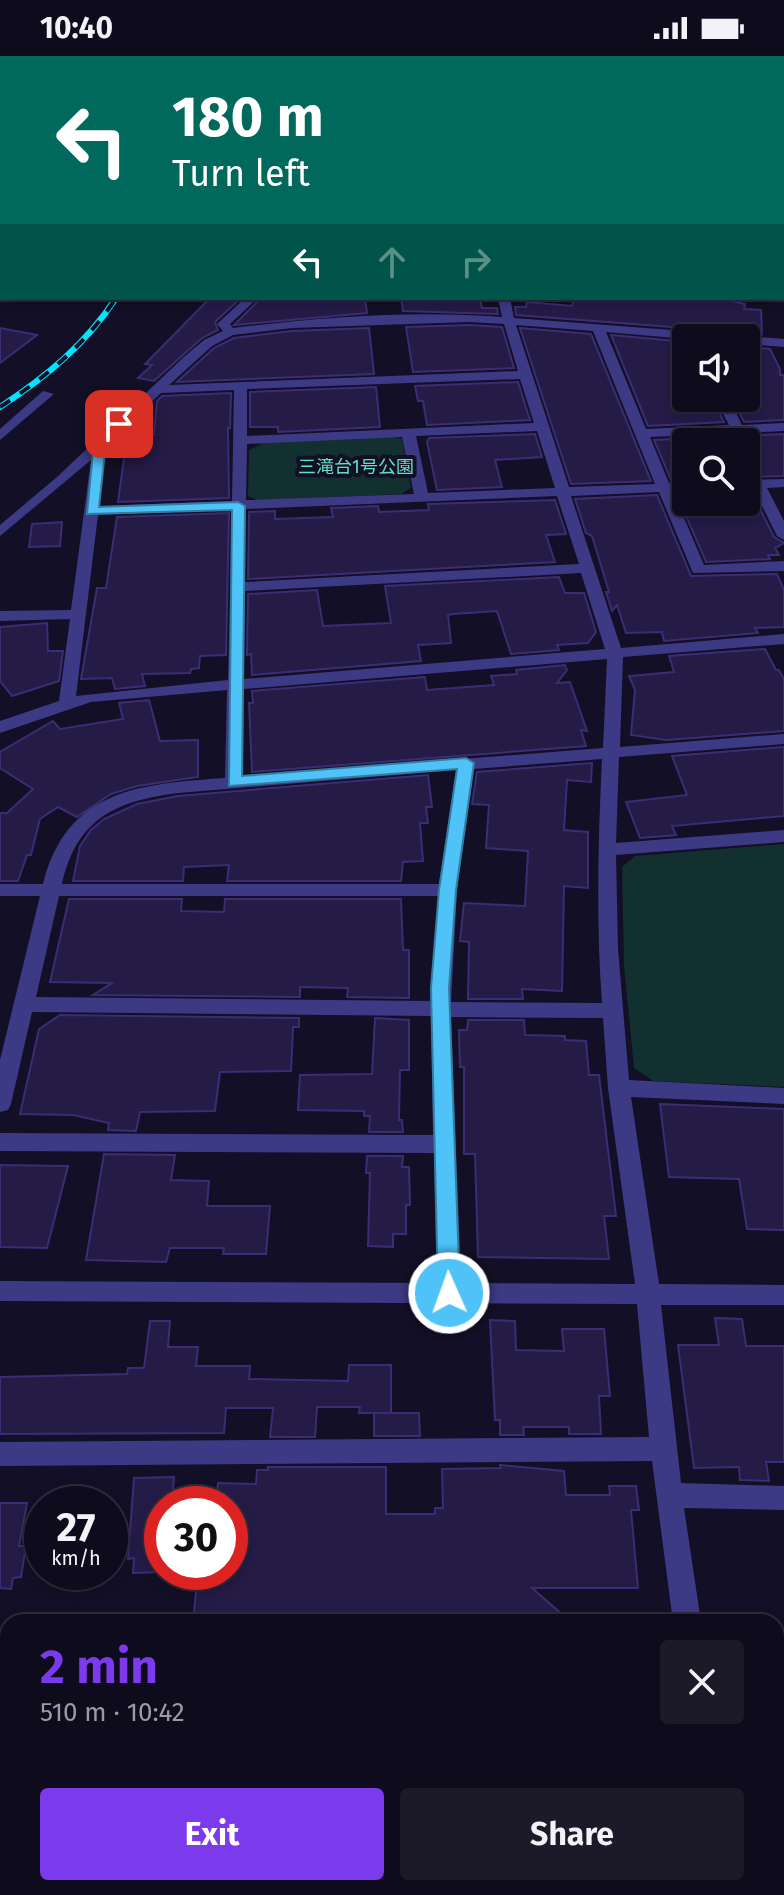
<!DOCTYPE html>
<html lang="en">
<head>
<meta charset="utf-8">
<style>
  body { margin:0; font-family:"Fira Sans","Noto Sans JP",sans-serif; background:#1c1929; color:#f1f3f6; height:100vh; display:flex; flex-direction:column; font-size:30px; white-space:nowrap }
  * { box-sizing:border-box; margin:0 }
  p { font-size:26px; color:#9b9ba3 }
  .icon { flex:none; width:44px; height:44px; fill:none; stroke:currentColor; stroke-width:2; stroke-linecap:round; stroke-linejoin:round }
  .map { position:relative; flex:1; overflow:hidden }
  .side { position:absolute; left:0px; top:1558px; width:784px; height:282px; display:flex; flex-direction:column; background:#0e0b1c; border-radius:24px 24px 0 0; box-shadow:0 4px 12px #0003,0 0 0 2px #2e2b3b }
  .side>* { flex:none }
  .hud { position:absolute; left:0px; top:0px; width:784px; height:244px; box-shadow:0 4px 12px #0003,0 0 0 2px #2e2b3b; background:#00695c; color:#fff; overflow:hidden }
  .buttons { position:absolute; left:672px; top:268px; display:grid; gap:16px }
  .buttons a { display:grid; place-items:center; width:88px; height:88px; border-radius:8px; background:#0e0b1c; box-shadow:0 4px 12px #0003,0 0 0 2px #2e2b3b; font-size:40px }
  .speed { position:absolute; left:24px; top:1430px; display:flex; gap:16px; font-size:40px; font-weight:700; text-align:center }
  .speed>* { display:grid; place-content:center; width:104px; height:104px; border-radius:50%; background:#0e0b1c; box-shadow:0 4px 12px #0003,0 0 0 2px #2e2b3b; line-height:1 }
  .speed small { font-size:20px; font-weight:400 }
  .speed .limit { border:12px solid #d22; background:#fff; color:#111 }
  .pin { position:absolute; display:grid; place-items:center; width:68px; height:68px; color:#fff; margin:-34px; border-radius:16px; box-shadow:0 4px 12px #0006 }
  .me { position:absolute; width:88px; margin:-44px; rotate:358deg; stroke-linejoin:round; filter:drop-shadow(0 0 6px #0008) }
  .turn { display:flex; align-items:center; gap:28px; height:168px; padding:0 40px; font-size:36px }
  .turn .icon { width:104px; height:104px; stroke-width:2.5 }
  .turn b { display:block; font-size:56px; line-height:68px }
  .lanes { display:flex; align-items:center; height:76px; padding:0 40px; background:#0003; justify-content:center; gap:40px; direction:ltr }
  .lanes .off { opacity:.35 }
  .round { display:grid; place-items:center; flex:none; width:84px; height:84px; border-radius:8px; background:#1c1929 }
  .overview { display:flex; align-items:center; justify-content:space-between; height:136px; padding:0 40px }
  h1 { font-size:48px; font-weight:700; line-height:60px; color:#7c3aed }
  .cta { display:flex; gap:16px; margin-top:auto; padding:16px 40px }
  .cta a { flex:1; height:92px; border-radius:8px; background:#7c3aed; color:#fff; font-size:32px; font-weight:700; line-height:92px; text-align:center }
  .cta a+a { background:#1c1929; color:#f1f3f6 }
  .status { display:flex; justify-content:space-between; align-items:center; height:56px; padding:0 40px; background:#0e0b1c; direction:ltr }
  .status svg { height:22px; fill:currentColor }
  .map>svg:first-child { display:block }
</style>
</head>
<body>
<div class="status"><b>10:40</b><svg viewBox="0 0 49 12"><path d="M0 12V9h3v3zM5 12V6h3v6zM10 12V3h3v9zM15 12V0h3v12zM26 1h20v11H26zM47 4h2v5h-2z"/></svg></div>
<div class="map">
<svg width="784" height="1839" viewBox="0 0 784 1839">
  <rect width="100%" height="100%" fill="#130f26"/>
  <g fill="#12302f">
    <path d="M388,380L402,383L411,432L401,438L257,444L248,440L249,394L266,386Z"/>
    <path d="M784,788V1031L653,1025L634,1012L624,909L622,811L635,800Z"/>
    <path d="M0,1687H8V1832H153V1839H0Z"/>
  </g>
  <g fill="#241b47" stroke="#3b2d73" stroke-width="2">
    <path d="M210,242H241L215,266L218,274L202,282L154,325L138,322L152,309L145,308Z"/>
    <path d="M261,242L365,243L367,257L234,269Z"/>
    <path d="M401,242L480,244L482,252H497L498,258L403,255Z"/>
    <path d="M574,242H731V245L745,248L744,253L761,254L762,278L746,277L739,280L737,276L516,259L515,251H526L527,246L572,250Z"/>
    <path d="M469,269L502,271L514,312L413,316L406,271Z"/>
    <path d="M0,272L37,279L0,307Z"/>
    <path d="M369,272L374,318L177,326L214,292L234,282L292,275Z"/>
    <path d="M520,272L591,278L651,425L571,428Z"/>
    <path d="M611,279L686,286V293H679L686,310V342H712L724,366L648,370Z"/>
    <path d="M746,291L770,293L780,313V319H784V364L744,366L732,342H746Z"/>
    <path d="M518,326L530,364L427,369L423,345H418L415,330Z"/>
    <path d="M376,331L380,371L278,376V371H250V336Z"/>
    <path d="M231,337L230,372H228L229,442L118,446L125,395H130L135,379H154L157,345L162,340Z"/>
    <path d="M535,378L542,401L495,404L502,431L437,434L427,386L429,382Z"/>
    <path d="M784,378V420L746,421V386L686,385V424H671L654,384Z"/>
    <path d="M748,435H751L774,481L784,487L775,492L779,499H768L770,503L706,506L677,439L686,438V446H752Z"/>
    <path d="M657,439L691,520L777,518L784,534V571L755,572L758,577L664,585L662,576L626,577L617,549L612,555L606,536H609L592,480L586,477L575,443Z"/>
    <path d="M555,444L566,478L546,479L555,506L248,523L249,456L275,455V463L333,461L331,452L378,450L379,456L429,454L428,448Z"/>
    <path d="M229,457L226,599L200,600L199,612L191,613L190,617L142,618L145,630L115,633L112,622L81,623L97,532H106L117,461Z"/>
    <path d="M62,466L60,490L29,491L32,468Z"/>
    <path d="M559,521L565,537H584L596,576L588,587L557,589L559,594L511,598L497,555L453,558L448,559L451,587L418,589L421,605L252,619L251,598L247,599L248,538L317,534L323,570L391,567L385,530Z"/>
    <path d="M47,567L48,595H63L59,625L12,640L0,625V571Z"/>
    <path d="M765,593L776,614H779L784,623V675L666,684L631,679L635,634L629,620L674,616L669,600Z"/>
    <path d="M565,609L567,614L557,627L570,626L587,675L581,674L586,690L252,716L249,647H253L252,635L425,621L427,634L494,629L491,620L517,618L516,614Z"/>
    <path d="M149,644L160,685L198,684V721L137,730L111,738L77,761L58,751L40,763L31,799H27L18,825H0V757H7L33,733L0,712V696L53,665L60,673L123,663L119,647Z"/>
    <path d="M784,691V760L672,770L676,779L640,782L626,746L687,739L672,700Z"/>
    <path d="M592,707L591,726L567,724L564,774L588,776V832L564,830L562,935L522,933L523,943H468L469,886L460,885L464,847L525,850L528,795L486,792L489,749L472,748L477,716Z"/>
    <path d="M428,719L432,751H426L428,767H420L423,805L403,806L401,825H227L229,809L184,811L183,825H73L80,790L91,774L104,763L137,748L178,740Z"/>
    <path d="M69,843H182L181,855L224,856L225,843H401L403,894H409V942L347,941L348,932L300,931V941L93,939L112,927L50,926Z"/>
    <path d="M60,959L299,962V971H293L291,1015L220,1016L215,1055L140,1056L136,1075L108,1074L109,1067L73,1059L20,1058L39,973Z"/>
    <path d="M375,962L409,964V1014H400L399,1064H402L403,1076H369L370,1060H364V1055L298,1054L300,1019L372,1018Z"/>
    <path d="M468,964H524L525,979L565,980V984L586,985L589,1019H599L616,1160H604L609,1203L478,1201L475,1098H464V1011H460L459,974H467Z"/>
    <path d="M660,1048L784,1053V1174L747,1173L739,1123L669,1121Z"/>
    <path d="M104,1098L175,1099L171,1124L209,1125L207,1150H270L266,1198H223L224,1192H170L166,1206L86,1204Z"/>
    <path d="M367,1100H403L402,1111H409L410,1149H406V1178H393V1191L368,1190L370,1117H366Z"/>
    <path d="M0,1109L68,1110L47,1192L0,1191Z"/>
    <path d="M715,1262L742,1263L746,1290H784V1406H766L769,1425L740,1424L739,1411L694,1412L678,1289H719Z"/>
    <path d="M490,1264L515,1265L516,1294L564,1295L562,1273H604L610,1340H599L601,1378H569V1371H523L524,1379H500V1364H495Z"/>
    <path d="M150,1265H170L168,1291H198L196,1310H250L249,1323L348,1325L349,1309H391V1357H359L360,1351H317L315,1381H270L273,1352H226L224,1377L0,1378V1321L127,1318L128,1312H144Z"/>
    <path d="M374,1357H419L420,1380H374Z"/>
    <path d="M500,1409L564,1415L566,1439H610L609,1430H636L639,1454H631L638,1532H532L571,1566H193L198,1516H230V1448H216L218,1427L256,1428L257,1414H268V1411H386V1458H435V1452H443L442,1413L501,1412Z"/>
    <path d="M174,1421L172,1448H162V1516L133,1517L134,1502L128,1503L134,1422Z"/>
    <path d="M0,1447H27L19,1490H26L21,1521L13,1522L11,1533L0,1532Z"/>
  </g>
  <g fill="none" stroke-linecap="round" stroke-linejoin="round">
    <g fill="#3d3a85" fill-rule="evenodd">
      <path d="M66,0H81L82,2H67Z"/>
      <rect x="782" y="4" width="2" height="6"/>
      <rect x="782" y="71" width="2" height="6"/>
      <rect x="0" y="176" width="2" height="6"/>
      <path d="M245,242H258L230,268L233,272C321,261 414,254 502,261L498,242H510L514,262L724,278L730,282L686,283L606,276L646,373L729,369L715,342H729L742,369L784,367V375L650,381L669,427H686V435L673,436L704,509L784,505V515L693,517L659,436L571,440L621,592L784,578V588L623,601L620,691L784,678V688L619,701L616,787L784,774V786L616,799L618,893L629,1024L784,1032V1048L631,1041L659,1228L784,1229V1249H661L681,1427L784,1430V1454L684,1452L701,1566H673L652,1405L0,1410V1386L649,1381L637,1248L0,1245V1225L437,1227L434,1097L0,1095V1077L433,1079L431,960L32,956L11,1048L8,1054L0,1056V1004L40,840H0V828H43C67,732 142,728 225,722L227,634L91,646L0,677V665L59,645L70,563L0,565V555L71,554L91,404L0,480V469L57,421L185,300L204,284L223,275L217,268ZM469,266L504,268L518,315L169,329L212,290L233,279L292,272ZM516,269L593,275L655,428L569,431ZM520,323L534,367L247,380V333ZM234,334L232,445L99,450L106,389L161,337ZM537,375L555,432L428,437L416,380ZM402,381L414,438L246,444L247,388ZM557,440L579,508L245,526L246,453ZM232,454L228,624L76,640L98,459ZM581,517L605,593L244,623L245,535ZM607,603L603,692L243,720L244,633ZM602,703C598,785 596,866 602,947L451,946L457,834L474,713ZM456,714L439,828H62C77,762 116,745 178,737ZM59,840H438L430,945L36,941ZM451,961L603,962L608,1032L635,1228L461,1227Z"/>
      <path d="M746,280L784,283V291L746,288V282H741Z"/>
      <path d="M43,335L54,338L0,384V373Z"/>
      <path d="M784,423V431L767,432L784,465V484L777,480L753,432H746V424Z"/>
      <rect x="0" y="1653" width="8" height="30"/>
      <rect x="776" y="1661" width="8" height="30"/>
      <path d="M158,1832H190L189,1839H157Z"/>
      <rect x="431" y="1832" width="32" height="7"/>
      <path d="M706,1832H738L739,1839H707Z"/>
    </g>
    <g stroke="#ff4fa3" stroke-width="24">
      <path d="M54,2L56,0"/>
      <path d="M0,48L2,46"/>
    </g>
    <g stroke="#00e5ff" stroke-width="5">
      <path id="rail-far1" d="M692,2L699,0"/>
    </g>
    <g stroke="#00e5ff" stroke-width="6">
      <path id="rail" d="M0,351C46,321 86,288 116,242"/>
    </g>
    <use href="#rail-far1" stroke="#130f26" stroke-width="3" stroke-dasharray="9" stroke-linecap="butt"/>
    <use href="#rail" stroke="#130f26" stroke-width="4" stroke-dasharray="12" stroke-linecap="butt"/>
  </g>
  <path fill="#4fc3f7" stroke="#337fa1" stroke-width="2" d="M115,365L125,368L106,387L99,451L238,446L245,450L242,720L466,702L474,707L456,834L449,932L460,1237L457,1243L449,1246L441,1243L438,1237L431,932L439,834L457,713L229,730L232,454L87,458L94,386Z"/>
  <g text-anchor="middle" stroke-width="8" stroke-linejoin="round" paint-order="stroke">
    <g font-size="18" fill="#5fe0c0" stroke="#130f26">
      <text x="356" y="417">三滝台1号公園</text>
    </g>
  </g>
</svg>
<div class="buttons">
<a><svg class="icon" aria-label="sound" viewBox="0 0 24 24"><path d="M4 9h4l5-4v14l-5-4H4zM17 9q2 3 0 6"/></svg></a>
<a><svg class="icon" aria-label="search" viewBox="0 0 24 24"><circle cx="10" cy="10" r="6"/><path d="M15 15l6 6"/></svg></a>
</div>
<div class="speed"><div>27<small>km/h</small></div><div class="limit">30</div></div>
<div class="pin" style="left:119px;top:368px;background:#d93025"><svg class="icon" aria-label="arrive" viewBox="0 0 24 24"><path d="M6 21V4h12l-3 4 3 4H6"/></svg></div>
<svg class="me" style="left:449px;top:1237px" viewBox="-20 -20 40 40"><circle r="17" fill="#4fc3f7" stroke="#fff" stroke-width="3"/><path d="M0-11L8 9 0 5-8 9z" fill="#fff"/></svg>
<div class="hud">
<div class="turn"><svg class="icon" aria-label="left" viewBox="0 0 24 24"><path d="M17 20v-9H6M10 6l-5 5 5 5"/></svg><div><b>180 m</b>Turn left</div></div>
<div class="lanes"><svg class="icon" aria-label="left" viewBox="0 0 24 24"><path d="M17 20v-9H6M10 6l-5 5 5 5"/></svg><svg class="icon off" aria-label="ahead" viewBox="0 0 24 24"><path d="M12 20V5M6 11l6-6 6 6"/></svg><svg class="icon off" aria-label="right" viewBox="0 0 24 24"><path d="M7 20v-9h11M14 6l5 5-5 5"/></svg></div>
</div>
<section class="side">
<div class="overview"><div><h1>2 min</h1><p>510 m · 10:42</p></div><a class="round"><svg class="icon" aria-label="close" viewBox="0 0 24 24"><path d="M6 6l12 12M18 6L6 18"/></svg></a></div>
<div class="cta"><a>Exit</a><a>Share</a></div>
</section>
</div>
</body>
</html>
